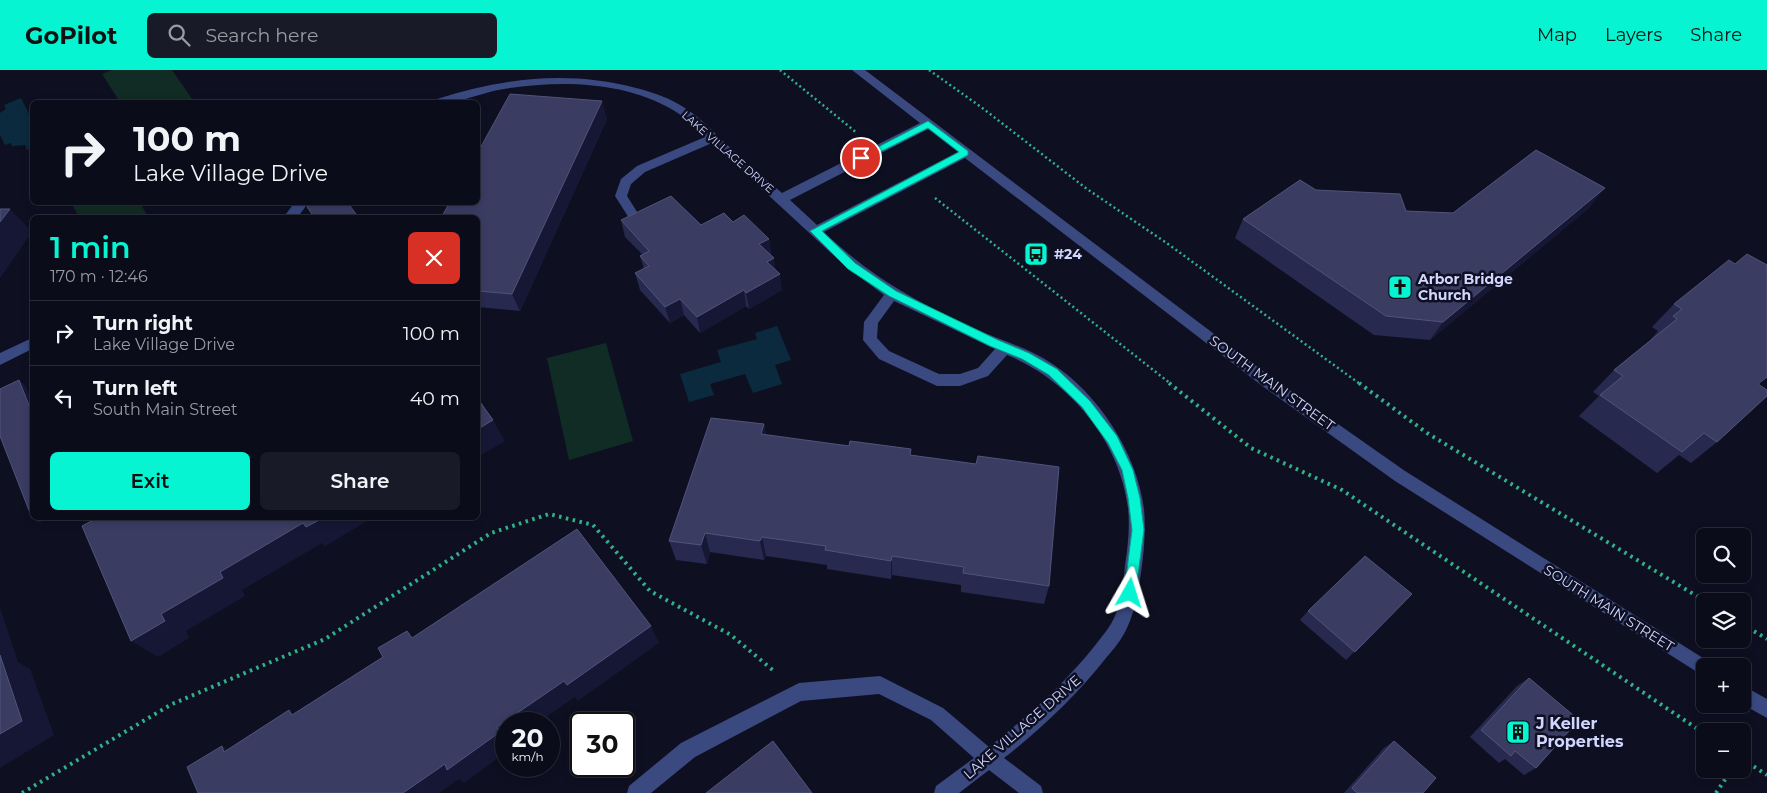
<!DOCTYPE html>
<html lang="en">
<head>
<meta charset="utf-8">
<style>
  body { margin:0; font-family:Montserrat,sans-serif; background:#181a27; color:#f1f3f6; height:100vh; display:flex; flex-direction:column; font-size:19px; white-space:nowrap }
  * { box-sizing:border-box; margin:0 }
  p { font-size:16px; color:#999ba2 }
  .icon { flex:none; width:28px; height:28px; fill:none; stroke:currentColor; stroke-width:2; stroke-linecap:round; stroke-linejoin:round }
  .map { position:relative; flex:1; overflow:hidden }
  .side { position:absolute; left:30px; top:145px; width:450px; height:305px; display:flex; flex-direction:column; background:#0a0c1a; border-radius:8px; box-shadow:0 2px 8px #0003,0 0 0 1px #2a2c39 }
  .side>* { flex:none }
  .guide { position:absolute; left:30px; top:30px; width:450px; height:105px; border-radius:8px; box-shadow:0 2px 8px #0003,0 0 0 1px #2a2c39; background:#0a0c1a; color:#f1f3f6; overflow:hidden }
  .buttons { position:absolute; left:1696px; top:458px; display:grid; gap:10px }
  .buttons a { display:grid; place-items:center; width:55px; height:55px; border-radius:8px; background:#0a0c1a; box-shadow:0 2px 8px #0003,0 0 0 1px #2a2c39; font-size:25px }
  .speed { position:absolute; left:495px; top:642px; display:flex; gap:10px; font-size:25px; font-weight:700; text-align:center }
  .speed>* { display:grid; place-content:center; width:65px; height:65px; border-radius:50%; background:#0a0c1a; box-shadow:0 2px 8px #0003,0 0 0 1px #2a2c39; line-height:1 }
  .speed small { font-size:12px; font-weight:400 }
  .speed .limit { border:2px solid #111; border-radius:8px; background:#fff; color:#111 }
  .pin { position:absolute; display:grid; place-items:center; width:42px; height:42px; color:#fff; margin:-21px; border:2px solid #fff; border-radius:50%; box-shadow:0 1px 5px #0007 }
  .me { position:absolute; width:55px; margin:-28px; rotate:6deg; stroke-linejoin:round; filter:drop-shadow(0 0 4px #0008) }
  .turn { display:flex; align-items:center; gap:18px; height:105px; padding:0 20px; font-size:22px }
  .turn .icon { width:65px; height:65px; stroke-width:2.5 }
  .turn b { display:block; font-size:35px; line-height:42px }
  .round { display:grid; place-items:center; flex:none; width:52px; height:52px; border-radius:8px; background:#181a27 }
  .head { display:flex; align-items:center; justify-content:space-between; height:85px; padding:0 20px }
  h1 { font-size:30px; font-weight:600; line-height:38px; color:#06f4d2 }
  .button { display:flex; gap:10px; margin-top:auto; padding:10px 20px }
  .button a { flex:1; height:58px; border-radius:8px; background:#06f4d2; color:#111; font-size:20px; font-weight:600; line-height:58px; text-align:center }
  .button a+a { background:#181a27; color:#f1f3f6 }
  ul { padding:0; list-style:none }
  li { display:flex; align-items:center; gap:15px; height:65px; padding:0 20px; border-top:1px solid #2a2c39 }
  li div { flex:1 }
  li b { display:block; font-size:19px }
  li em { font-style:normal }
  header { display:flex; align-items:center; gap:30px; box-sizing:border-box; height:70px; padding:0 25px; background:#06f4d2; color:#111 }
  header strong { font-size:24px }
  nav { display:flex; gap:28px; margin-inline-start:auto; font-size:18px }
  .search { width:350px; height:45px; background:#181a27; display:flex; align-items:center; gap:12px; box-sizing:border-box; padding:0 18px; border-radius:8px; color:#999ba2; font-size:19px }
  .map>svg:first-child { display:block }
</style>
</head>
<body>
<header>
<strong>GoPilot</strong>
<div class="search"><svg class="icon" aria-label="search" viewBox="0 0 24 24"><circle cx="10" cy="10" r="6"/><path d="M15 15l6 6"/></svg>Search here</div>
<nav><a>Map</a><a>Layers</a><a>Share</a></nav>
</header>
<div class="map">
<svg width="1767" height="723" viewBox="0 0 1767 723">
  <rect width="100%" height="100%" fill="#0e1022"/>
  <g fill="#112c24">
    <path d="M112,0H172L192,29L182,32H120L102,4Z"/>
    <path d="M71,133H140L147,145L142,148L79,147Z"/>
    <path d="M606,273L633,371L569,390L547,288Z"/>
  </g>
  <g fill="#0b2a3e">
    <path d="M21,28L32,50V78L27,80L25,75L12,76L11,73L5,75L0,65V43L6,39L4,35Z"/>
    <path d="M777,256L791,290L775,295L782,314L753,323L745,304L710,314L714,325L689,332L680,304L721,292L717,280L757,269L755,263Z"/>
  </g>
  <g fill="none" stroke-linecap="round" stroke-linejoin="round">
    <g stroke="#31b18a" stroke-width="2.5" stroke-dasharray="2 3" stroke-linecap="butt">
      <path d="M780,0L857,63"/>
      <path d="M929,0L981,37L1087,119L1168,174L1360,314"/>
      <path d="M935,128L1171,314"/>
    </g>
    <g stroke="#31b18a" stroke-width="4" stroke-dasharray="2.5 4.5" stroke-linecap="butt">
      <path d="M1169,313L1251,378L1342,420L1705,664"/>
      <path d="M1359,313L1427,363L1705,531"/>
      <path d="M1742,554L1767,569"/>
      <path d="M1742,689L1767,705"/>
      <path d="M22,723L172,634L325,569L491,463L549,444L593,455L650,521L731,565L775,602"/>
      <path d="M1716,723L1732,699"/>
    </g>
    <g fill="#3a4980" fill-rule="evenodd">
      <path d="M852,0H865L1271,307L1405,401L1711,593L1713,596H1705V607L1395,411L1261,315L965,88L824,162C871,207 916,232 976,259C1000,270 1028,278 1051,293C1098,323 1137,383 1144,439C1146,460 1144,482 1141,503C1138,524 1134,546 1124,564C1119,573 1112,581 1106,588C1076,626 1041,659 1004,688L1041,716L1043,723H1019L989,700L959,723H934L936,716L974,688L931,650L879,624L801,631L695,687L651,723H627L629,716L681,673L799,613L880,606L943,638L989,677C1027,647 1063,615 1093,578C1099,570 1106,562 1111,554C1121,537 1123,514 1125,495C1128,476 1130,457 1128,438C1120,371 1069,310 1007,285L988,306L960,316H937L879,289L863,270L864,252L884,225L844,195L712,73L645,102L631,114L627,126L639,145L637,148H629L615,126L621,109L637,96L705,67C695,57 685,47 673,40C622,10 555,10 498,20C478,24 456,35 435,32L437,29C503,8 568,0 636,18C652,22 670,28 685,38C704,50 719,68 736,83C751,97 767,110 782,123L920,53ZM928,59L958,82L817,155L790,130ZM894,231L995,279L978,298L960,304H939L889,281L877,268L878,253Z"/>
      <path d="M295,132H309L297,148H283Z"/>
      <path d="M32,268V279L0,295V283Z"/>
      <path d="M1742,615L1767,629V648L1742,634Z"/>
    </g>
  </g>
  <g fill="#28294f">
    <path d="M607,49L520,241L478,237V148Z"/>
    <path d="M1316,120L1406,141L1453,143L1590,137L1430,270L1374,265L1235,168L1243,149Z"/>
    <path d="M621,150L701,155L733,152L769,169L771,185L782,220L749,239L746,236L700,263L684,245L670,253L640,220L635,203L644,199L640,186L642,184L625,167Z"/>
    <path d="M1729,190L1758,314L1717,372L1691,393L1679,385L1657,403L1579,346L1599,326L1593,322L1614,300L1652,269H1651L1658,261L1652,257L1674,234Z"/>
    <path d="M764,354L766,365L849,376L911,379V385L1049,516L1044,534L961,522V515L892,505L891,509L827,499V495L766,486L764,490L710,482L707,494L676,490L669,471Z"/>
    <path d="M1412,524L1346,590L1300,550L1308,541Z"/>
    <path d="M1529,608L1536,698L1524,705L1505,689L1499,693L1470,667L1517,616Z"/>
    <path d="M1394,671L1423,723H1344L1384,678Z"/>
  </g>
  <g fill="#161735">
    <path d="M602,31L607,49L520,241L512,224Z"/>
    <path d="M1605,118L1590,137L1430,270L1443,252Z"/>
    <path d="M10,139L32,162L0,208V152Z"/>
    <path d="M769,169L771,185L759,174Z"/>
    <path d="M774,188L776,204L767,192Z"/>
    <path d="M780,204L782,220L749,239L746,223Z"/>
    <path d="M744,220L746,236L700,263L697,247Z"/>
    <path d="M680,229L684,245L670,253L665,237Z"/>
    <path d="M19,310L26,316L32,332V343Z"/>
    <path d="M493,350L505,371L478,387V359Z"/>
    <path d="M764,354L768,376L761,364Z"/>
    <path d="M32,447L50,448L39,453L32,448Z"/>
    <path d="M323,448H370L371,449L325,476L322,473L242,520L245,526L186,561L189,568L158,587L131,571L161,544L220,502L303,453Z"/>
    <path d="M705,463L710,482L707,494L701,475Z"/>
    <path d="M762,467L766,486L764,490L760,471Z"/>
    <path d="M892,486V505L891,509V491Z"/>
    <path d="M0,538L18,592L30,599L54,665L0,698Z"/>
    <path d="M651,556L659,573L578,631L575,627L536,654H506V682L464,713L459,709L439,723H403L564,611Z"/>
    <path d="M222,676L246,689L224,682Z"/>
  </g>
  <g fill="#3a3c62" stroke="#51547a">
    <path d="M510,24L602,31L512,224L478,221V148H441L450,132H478V82Z"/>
    <path d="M1536,80L1605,118L1443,252L1386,246L1243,149L1300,110L1316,120L1400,124L1406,141L1453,143Z"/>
    <path d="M671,126L701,155L724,143L733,152L744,145L769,169L759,174L774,188L767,192L780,204L746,223L744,220L697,247L680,229L665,237L635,203L649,196L640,186L649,181L621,150Z"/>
    <path d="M316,132H347L359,148H304L312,144L307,137Z"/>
    <path d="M0,139H10L0,152Z"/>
    <path d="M1747,184L1767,195V307L1758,314L1767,320V326L1717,372L1704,363L1682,382L1600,325L1623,306L1614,300L1677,249L1673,246L1682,239L1674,234L1729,190L1735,194Z"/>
    <path d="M19,310L32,343V448L0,366V319Z"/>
    <path d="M478,329L493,350L478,359Z"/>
    <path d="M711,348L764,354L761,364L849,376L850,371L911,379L910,385L976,394L978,386L1059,397L1049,516L963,503L964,497L892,486L891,491L825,480L826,476L762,467L760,471L705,463L701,475L669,471Z"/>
    <path d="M97,448H323L306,457L303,453L220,502L223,508L161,544L165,551L131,571L82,456Z"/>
    <path d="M577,459L651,556L567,615L564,611L497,657L500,662L447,700L445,694L403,723H198L187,697L222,676L224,682L289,640L292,645L383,587L378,578L407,561L412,568Z"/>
    <path d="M1365,486L1412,524L1355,582L1308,541Z"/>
    <path d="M0,585L22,651L0,664Z"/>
    <path d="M1529,608L1579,650L1536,698L1515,681L1511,686L1481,660Z"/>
    <path d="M773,671L812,723H706Z"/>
    <path d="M1394,671L1436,708L1423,723H1357L1352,718Z"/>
  </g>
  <path fill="#06f4d2" stroke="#049f88" d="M928,51L968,81V85L822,161L855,193L896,221L998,270L1029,283L1057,299L1090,331L1117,366L1133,400L1140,428L1144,460L1135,527L1130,529L1126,527L1124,523L1132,460L1128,428L1122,400L1108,373L1082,337L1049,305L1022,289L990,276L889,226L848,199L810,161L959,82L928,58L864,90L861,91L857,88Z"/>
  <defs>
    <g id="bus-square" transform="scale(1.25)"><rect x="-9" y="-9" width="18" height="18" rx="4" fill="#06f4d2" stroke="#0e1022"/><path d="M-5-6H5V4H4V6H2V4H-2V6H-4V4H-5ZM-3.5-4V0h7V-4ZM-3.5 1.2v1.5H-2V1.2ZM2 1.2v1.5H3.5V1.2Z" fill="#111"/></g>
    <g id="church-square" transform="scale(1.25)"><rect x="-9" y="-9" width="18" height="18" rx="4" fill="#06f4d2" stroke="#0e1022"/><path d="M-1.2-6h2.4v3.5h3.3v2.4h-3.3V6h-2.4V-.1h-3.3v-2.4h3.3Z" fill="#111"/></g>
    <g id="building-square" transform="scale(1.25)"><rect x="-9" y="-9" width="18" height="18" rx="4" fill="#06f4d2" stroke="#0e1022"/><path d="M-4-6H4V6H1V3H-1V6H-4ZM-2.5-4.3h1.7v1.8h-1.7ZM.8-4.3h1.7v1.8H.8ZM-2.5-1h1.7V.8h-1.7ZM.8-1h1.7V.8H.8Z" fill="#111"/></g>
  </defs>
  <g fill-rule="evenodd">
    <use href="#bus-square" x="1036" y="184"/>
    <use href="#church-square" x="1400" y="217"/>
    <use href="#building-square" x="1518" y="662"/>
  </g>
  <g text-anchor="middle" stroke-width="5" stroke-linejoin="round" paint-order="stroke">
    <g font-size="11" fill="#d0d6fe" stroke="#0e1022">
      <text transform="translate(728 82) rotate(41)" y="4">LAKE VILLAGE DRIVE</text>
    </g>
    <g font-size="14" font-weight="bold" fill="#d0d6fe" stroke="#0e1022" text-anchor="start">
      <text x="1054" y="189">#24</text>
      <text x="1418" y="214">Arbor Bridge<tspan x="1418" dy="16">Church</tspan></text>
    </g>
    <g font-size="14" fill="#d0d6fe" stroke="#0e1022">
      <text transform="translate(1272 313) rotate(36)" y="5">SOUTH MAIN STREET</text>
      <text transform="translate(1609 538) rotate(32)" y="5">SOUTH MAIN STREET</text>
      <text transform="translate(1022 657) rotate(-41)" y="5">LAKE VILLAGE DRIVE</text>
    </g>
    <g font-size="16" font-weight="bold" fill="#d0d6fe" stroke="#0e1022" text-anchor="start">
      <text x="1536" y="659">J Keller<tspan x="1536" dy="18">Properties</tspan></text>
    </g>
  </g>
</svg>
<div class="buttons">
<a><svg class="icon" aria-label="search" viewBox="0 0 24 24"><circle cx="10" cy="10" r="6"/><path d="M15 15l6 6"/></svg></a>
<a><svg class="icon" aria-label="layers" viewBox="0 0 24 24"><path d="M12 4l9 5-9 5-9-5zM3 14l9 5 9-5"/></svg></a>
<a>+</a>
<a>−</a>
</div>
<div class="speed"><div>20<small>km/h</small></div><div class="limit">30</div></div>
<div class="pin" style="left:861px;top:88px;background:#d93025"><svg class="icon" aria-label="arrive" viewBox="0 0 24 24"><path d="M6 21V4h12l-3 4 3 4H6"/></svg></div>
<svg class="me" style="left:1130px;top:523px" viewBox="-20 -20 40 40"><path d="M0-17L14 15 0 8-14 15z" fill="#06f4d2" stroke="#fff" stroke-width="4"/></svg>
<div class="guide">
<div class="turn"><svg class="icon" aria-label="right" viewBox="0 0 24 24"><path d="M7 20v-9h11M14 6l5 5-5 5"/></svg><div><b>100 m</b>Lake Village Drive</div></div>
</div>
<section class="side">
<div class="head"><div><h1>1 min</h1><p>170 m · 12:46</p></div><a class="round" style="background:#d93025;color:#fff"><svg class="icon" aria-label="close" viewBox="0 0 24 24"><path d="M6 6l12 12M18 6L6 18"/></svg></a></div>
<ul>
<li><svg class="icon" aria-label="right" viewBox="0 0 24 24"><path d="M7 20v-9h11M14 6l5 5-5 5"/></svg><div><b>Turn right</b><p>Lake Village Drive</p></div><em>100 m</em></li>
<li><svg class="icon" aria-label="left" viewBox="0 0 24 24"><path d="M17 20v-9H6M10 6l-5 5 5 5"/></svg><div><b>Turn left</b><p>South Main Street</p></div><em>40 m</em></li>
</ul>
<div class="button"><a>Exit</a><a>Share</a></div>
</section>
</div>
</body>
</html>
